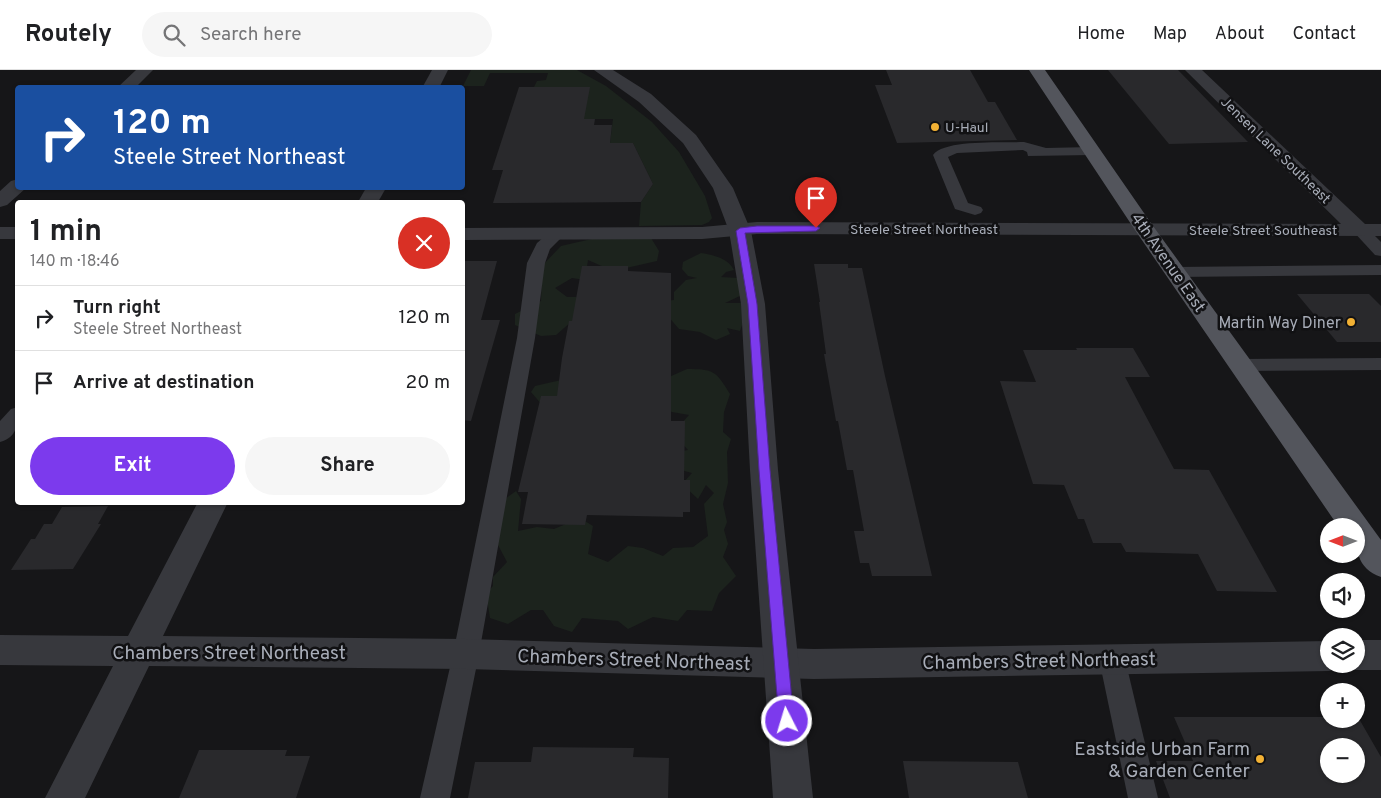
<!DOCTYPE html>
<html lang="en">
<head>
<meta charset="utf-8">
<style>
  body { margin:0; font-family:Overpass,sans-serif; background:#f6f6f6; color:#202124; height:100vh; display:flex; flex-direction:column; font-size:19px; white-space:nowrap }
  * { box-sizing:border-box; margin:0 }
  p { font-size:16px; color:#757577 }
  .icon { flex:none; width:28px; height:28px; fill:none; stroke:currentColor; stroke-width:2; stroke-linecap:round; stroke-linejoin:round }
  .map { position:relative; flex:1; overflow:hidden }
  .panel { position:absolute; left:15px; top:130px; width:450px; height:305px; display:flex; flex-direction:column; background:#fff; border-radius:5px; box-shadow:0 1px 4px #0004 }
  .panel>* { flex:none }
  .guide { position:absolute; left:15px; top:15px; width:450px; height:105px; border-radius:5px; box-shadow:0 1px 4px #0004; background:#1a4fa0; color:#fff; overflow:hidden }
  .needle { width:32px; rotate:270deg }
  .tools { position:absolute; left:1320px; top:448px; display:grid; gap:10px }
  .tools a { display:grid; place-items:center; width:45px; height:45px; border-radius:50%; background:#fff; box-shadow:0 1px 4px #0004; font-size:25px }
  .pin { position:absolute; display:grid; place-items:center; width:42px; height:42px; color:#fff; margin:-51px -21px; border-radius:50% 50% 50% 0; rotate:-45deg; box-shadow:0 0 5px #0007 }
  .pin .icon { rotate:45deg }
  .me { position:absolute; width:55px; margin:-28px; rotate:355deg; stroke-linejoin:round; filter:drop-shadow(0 0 4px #0008) }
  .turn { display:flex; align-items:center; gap:18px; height:105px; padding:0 15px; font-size:22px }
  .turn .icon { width:65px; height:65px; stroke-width:2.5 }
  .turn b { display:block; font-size:35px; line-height:42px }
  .round { display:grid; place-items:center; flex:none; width:52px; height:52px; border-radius:26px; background:#f6f6f6 }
  .head { display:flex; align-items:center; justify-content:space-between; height:85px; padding:0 15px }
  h1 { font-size:30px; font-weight:700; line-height:38px }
  .action { display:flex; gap:10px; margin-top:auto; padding:10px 15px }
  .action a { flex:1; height:58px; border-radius:30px; background:#7c3aed; color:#fff; font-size:20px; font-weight:700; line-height:58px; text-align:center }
  .action a+a { background:#f6f6f6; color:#202124 }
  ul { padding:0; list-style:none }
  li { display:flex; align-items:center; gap:15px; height:65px; padding:0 15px; border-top:1px solid #e0e0e0 }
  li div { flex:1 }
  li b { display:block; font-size:19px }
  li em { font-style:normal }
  header { display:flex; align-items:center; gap:30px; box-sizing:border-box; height:70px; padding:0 25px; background:#fff; border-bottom:1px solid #e0e0e0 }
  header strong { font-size:24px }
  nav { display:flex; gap:28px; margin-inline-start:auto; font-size:18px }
  .search { width:350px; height:45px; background:#f6f6f6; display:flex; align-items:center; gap:12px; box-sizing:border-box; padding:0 18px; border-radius:28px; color:#757577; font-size:19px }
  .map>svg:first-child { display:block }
</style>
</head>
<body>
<header>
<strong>Routely</strong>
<div class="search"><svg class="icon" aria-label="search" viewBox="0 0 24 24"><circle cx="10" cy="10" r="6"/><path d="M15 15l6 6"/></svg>Search here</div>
<nav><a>Home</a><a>Map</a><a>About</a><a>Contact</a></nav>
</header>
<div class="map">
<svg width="1381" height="728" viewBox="0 0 1381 728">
  <rect width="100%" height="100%" fill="#161618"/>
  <g fill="#1c231d">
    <path d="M471,0H577L606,16L652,52L679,82L705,126L712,148L709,152L702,155L639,156L641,132L653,114L633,73H610L613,49H584L534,17L537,11L546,10L548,3H490L484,16H463Z"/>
    <path d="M596,168H651L659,181L657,191L613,201L588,190L585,210L572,208L555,218L567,227H583L579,245L556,265L541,266L515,255V244L541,231L542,196L561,176Z"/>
    <path d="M701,183C713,185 728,188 734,200L726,202L721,207L738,208L744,224L725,233H742L746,243L740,261L727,258L730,264L716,270L700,262L679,259L656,232L674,230V222L686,210L697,208L688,206L682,199L683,192Z"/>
    <path d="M687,299C714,299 716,301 730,324L724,342L723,362L731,369L727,382L728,413L723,434L727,452L724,460L728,474L723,487L736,506L719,523L712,541L687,540L678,551L653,547L628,559L618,551L582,548L572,562L554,556L543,540H531L508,554L490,548L486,523L493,516V507L507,492L498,475L505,429L516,421L521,429L518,461L537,457L554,459L580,448L593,456L588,484L608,492L628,476L643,478L663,486L673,478L693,477L708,466L704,434L714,423L706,415L698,429L682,414L692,403L681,400L672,383L688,380L680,371V355L689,345L672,342L655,334L543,336L531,322L535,316L570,308L651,315Z"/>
  </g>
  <g fill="#29292c" fill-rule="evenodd">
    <path d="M886,0H970L988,32H995L1017,70L897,73L875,15H892Z"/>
    <path d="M1108,0H1178L1248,72L1169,74Z"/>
    <path d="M519,17H590L584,49H595L594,55H612L610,73H633L653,114L641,132L493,133L503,100H492Z"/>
    <path d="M462,191H497L481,250H500L471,351L462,350Z"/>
    <path d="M814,194H848V198H862L885,306L932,506H872L869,493H860L854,461H864L853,400H847L838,351H836L824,284H826L819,232H820Z"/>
    <path d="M582,196H628V201L671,203V351H685L684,410H690V442H683V447L587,445L585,455L522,454L528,422H518L541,326H557L562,288L569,251H572Z"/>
    <path d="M1297,224H1369L1381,236V272H1337Z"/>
    <path d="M1076,278H1133L1150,307H1125L1174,399L1209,400L1277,522L1217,521L1198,484L1126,482L1121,473H1093L1084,449H1078L1064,415L1033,414L1000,311L1036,312L1023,280H1077Z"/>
    <path d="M108,436L98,454H101L73,499L11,500L31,469H35L44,454H52L62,437Z"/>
    <path d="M1174,647H1329V649L1358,647L1381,687V728H1170L1156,691H1193ZM1329,676H1356V704H1329Z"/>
    <path d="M533,677L634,678L633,687L669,688L668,728H468L475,692H531Z"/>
    <path d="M199,680H287L285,686H310L296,728H179Z"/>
    <path d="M903,691L1018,692L1028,728H909Z"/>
  </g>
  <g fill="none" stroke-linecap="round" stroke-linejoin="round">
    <g fill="#37383d" fill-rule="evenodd">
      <path d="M1024,72L1046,78L1092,77L1097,78L1099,81L1097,84L1092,85L1028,86L1027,82L1023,80L957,83L948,87L968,133L981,137L983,140L981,143L975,145L955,139L933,85C944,69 1004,73 1024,72Z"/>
      <path d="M1360,155L1366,157L1381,172V186L1375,185L1352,160L1354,157Z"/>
      <path d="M557,159L563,161L565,164L550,179L545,193L535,268L479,584L450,728H420L453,584L517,268L527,193L537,173L551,161Z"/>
      <path d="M1381,195V205L1176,207L1170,206L1167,202L1170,198L1176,197Z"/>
      <path d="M1381,288V300L1241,301L1234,299L1231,295L1234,291L1241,289Z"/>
      <path d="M18,337C18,353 18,367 0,372V351L11,339Z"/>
      <path d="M1112,577L1121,581L1125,589L1158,728H1128L1099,589L1103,581Z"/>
    </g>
    <g fill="#37383d" fill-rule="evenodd">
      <path d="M136,0H153L135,18H117Z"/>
      <path d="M432,0H448L439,18H422Z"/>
      <path d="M1185,0H1202L1365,154H1381V166L757,164L702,169L462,170V158L702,157L757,152L1341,154Z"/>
      <path d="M18,109V118H26L7,135L0,137V121L11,111Z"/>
      <path d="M366,118H386L378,132H358Z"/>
      <rect x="0" y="157" width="18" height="12"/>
      <path d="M198,432H228L163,566L466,569L814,579L1329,571V594H1343L1341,597L1329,601L814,609L466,599L149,596L85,728H45L113,596L0,595V565L128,566Z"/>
      <path d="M1356,570H1381V600H1356L1344,596L1343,594H1356Z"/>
    </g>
    <path fill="#37383d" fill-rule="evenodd" d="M594,0H613L651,24L696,65L733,118L751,161L765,234L778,400L813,728H773L750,400L741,234L729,161L713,118L683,73L639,32Z"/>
    <path fill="#53555c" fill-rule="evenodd" d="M1029,0H1045L1153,156L1381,470V507C1356,498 1356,479 1356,456H1338L1135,160Z"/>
  </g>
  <path fill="#7c3aed" stroke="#51269a" d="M757,156H816L820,158L816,161L745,163L757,234L770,400L794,651L792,656L787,658L781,656L779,651L759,400L748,234L736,161L740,158Z"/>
  <g fill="#f2b134" stroke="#111113" stroke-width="2">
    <circle cx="935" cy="57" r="5"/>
    <circle cx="1351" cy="252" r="5"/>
    <circle cx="1260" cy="689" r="5"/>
  </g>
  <g text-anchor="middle" stroke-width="5" stroke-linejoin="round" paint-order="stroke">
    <g font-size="14" fill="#a8adb8" stroke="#111113" text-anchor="start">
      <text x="945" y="62">U-Haul</text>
    </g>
    <g font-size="14" fill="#a8adb8" stroke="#111113">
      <text transform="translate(1276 80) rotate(44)" y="5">Jensen Lane Southeast</text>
      <text x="924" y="164">Steele Street Northeast</text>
      <text x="1263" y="165">Steele Street Southeast</text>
    </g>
    <g font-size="16" fill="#a8adb8" stroke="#111113">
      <text transform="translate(1169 192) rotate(55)" y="6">4th Avenue East</text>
    </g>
    <g font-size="16" fill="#a8adb8" stroke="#111113" text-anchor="end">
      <text x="1341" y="258">Martin Way Diner</text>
    </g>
    <g font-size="19" fill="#a8adb8" stroke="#111113">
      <text x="229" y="589">Chambers Street Northeast</text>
      <text transform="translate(634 589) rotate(2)" y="7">Chambers Street Northeast</text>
      <text transform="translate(1039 590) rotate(-1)" y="7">Chambers Street Northeast</text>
    </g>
    <g font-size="19" fill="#a8adb8" stroke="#111113" text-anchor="end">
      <text x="1250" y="685">Eastside Urban Farm<tspan x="1250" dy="22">&amp; Garden Center</tspan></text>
    </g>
  </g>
</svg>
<div class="tools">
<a><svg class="needle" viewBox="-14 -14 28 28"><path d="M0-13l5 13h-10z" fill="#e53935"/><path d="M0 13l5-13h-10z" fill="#757577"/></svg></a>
<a><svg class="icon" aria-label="sound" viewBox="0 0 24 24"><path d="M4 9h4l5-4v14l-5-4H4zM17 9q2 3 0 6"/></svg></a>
<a><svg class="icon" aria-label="layers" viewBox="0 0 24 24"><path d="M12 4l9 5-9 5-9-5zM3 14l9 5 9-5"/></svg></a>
<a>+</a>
<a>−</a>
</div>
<div class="pin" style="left:816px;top:158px;background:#d93025"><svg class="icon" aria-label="arrive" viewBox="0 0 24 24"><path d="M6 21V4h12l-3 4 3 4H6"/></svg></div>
<svg class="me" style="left:787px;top:651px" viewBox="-20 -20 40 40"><circle r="17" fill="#7c3aed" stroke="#fff" stroke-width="3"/><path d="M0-11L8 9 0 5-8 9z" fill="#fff"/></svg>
<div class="guide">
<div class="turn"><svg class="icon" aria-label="right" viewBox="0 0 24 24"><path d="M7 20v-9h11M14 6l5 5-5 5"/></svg><div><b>120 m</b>Steele Street Northeast</div></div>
</div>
<section class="panel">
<div class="head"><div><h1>1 min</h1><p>140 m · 18:46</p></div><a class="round" style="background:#d93025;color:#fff"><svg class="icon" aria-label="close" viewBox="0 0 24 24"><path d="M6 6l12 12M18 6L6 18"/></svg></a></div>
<ul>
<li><svg class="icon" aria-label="right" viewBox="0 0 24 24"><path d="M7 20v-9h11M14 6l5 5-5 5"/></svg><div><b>Turn right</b><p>Steele Street Northeast</p></div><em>120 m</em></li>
<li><svg class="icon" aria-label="arrive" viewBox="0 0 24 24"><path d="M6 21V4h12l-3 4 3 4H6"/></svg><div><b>Arrive at destination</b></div><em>20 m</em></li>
</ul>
<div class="action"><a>Exit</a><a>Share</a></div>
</section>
</div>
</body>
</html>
